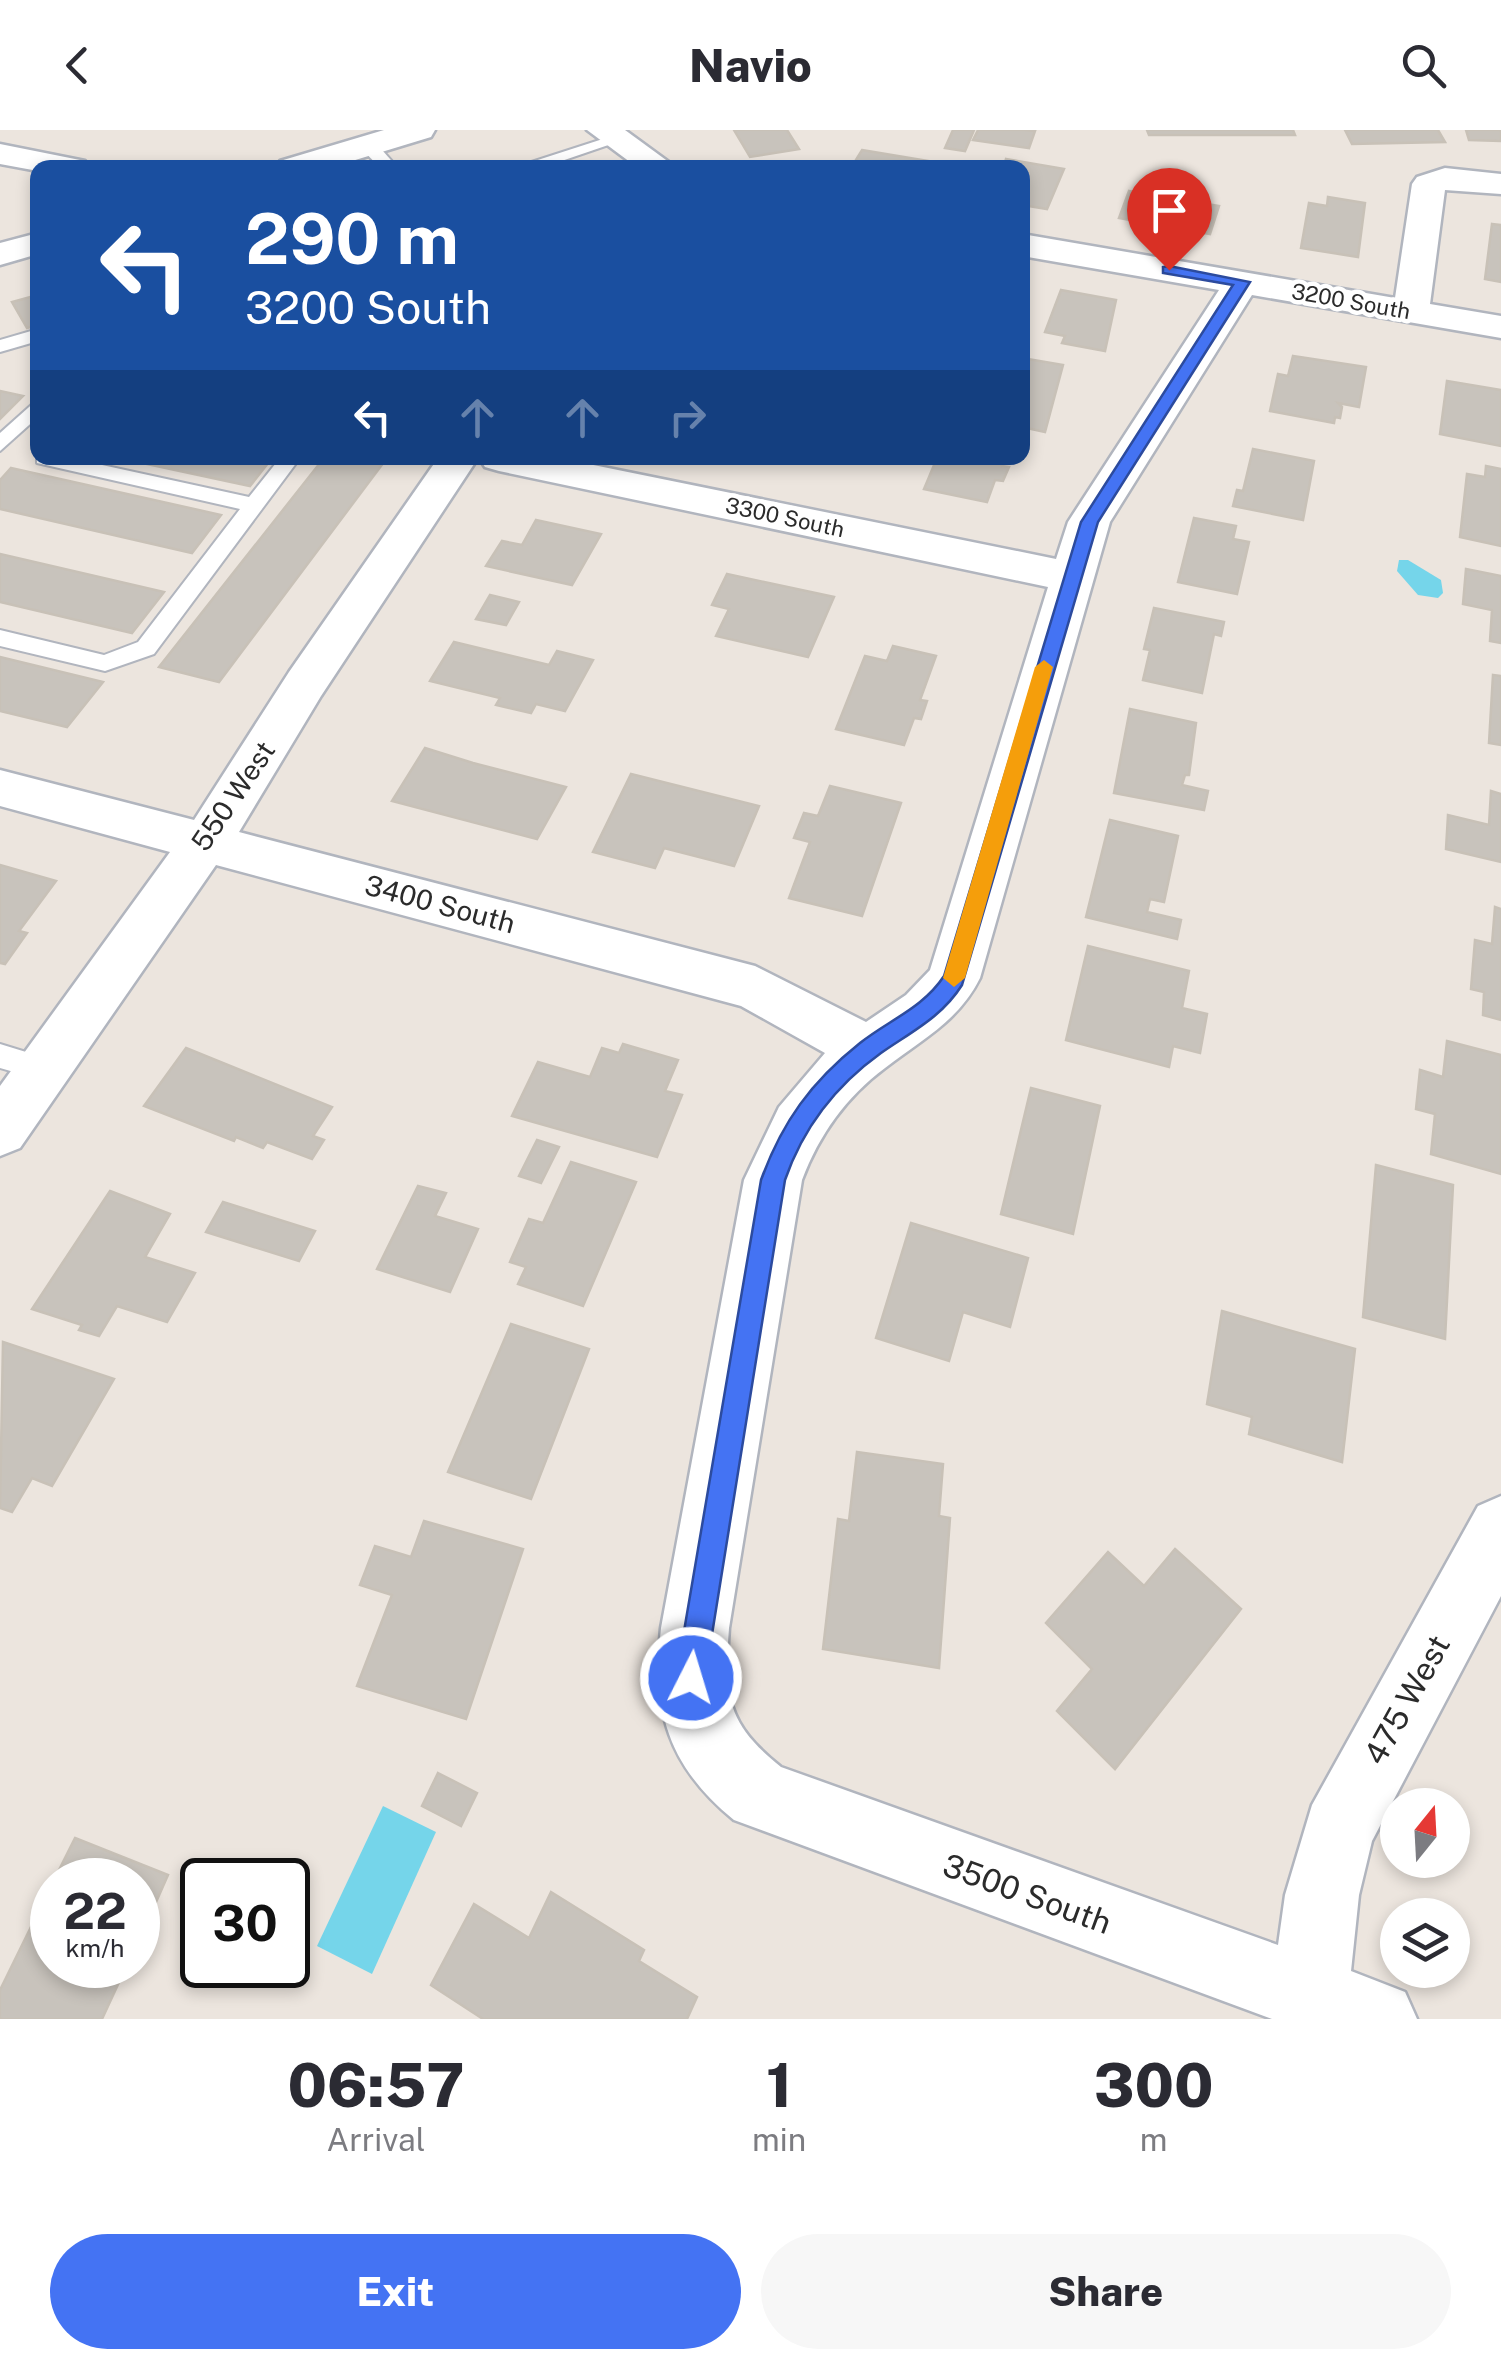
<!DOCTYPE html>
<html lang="en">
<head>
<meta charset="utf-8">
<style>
  body { margin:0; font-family:"Public Sans",sans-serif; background:#f7f7f7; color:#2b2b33; height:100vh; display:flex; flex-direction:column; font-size:38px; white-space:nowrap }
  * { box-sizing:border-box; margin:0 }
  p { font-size:32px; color:#7c7c81 }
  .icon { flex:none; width:55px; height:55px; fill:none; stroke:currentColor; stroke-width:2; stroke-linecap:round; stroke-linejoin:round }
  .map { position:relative; height:1889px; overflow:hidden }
  .side { display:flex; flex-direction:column; background:#fff; flex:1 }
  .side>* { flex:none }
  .banner { position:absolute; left:30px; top:30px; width:1000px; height:305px; border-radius:20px; box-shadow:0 5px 15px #0003; background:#1a4fa0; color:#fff; overflow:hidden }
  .needle { width:65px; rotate:18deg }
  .tools { position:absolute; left:1380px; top:1658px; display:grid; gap:20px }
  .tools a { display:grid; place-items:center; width:90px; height:90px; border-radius:50%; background:#fff; box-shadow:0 5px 15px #0003; font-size:50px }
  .speed { position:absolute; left:30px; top:1728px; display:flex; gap:20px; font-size:50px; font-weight:700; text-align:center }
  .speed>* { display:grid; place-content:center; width:130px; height:130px; border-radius:50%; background:#fff; box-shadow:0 5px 15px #0003; line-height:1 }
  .speed small { font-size:25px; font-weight:400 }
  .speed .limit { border:5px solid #111; border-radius:15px; background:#fff; color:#111 }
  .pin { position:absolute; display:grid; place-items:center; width:85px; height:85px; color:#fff; margin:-102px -42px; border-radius:50% 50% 50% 0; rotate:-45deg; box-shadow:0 0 10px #0007 }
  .pin .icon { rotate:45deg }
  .me { position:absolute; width:110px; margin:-55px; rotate:5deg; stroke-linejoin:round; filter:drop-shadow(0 0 8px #0008) }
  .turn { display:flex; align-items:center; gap:35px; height:210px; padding:0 50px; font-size:45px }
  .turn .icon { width:130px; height:130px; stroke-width:2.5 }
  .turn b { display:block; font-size:70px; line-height:85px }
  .lanes { display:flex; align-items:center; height:95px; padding:0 50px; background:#0003; justify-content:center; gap:50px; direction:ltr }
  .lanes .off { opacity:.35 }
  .eta { display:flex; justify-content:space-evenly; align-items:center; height:170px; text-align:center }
  .eta b { font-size:60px; font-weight:800; line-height:70px }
  .action { display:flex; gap:20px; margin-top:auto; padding:20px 50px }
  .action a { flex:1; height:115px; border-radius:60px; background:#4473f3; color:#fff; font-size:40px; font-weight:800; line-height:115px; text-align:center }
  .action a+a { background:#f7f7f7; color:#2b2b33 }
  header { display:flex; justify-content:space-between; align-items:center; height:130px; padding:0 50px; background:#fff; font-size:45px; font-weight:800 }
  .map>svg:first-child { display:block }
</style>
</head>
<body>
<header><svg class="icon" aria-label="back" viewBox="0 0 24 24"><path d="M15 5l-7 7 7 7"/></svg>Navio<svg class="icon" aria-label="search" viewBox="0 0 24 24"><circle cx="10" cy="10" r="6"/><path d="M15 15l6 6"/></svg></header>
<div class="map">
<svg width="1501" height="1889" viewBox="0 0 1501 1889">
  <rect width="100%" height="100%" fill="#ece5de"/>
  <g fill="#75d5ea">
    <path d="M1399,430H1408L1441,450L1443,463L1438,468L1418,465L1397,441Z"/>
    <path d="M383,1676L436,1702L372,1844L317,1816Z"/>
  </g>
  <g fill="#c8c3bc" stroke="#c8c1b7" stroke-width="2.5">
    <path d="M734,0H787L799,19L750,27Z"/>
    <path d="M953,0H974L965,21L945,18Z"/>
    <path d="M978,0H1025L1035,1L1029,18L973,10Z"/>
    <path d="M1147,0H1293L1295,5H1149Z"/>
    <path d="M1345,0H1438L1445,12L1352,14Z"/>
    <path d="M1466,0H1501V11L1469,10Z"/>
    <path d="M862,20L952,35L851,38Z"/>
    <path d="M1006,29L1064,39L1047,79L1022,75V38H1003Z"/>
    <path d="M1129,61L1219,76L1210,104L1119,88Z"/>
    <path d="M1328,67L1365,73L1358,127L1301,118L1309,73L1327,76Z"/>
    <path d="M1492,94L1501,95V152L1485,149Z"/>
    <path d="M1061,160L1116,170L1105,221L1062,213L1065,206L1045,202Z"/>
    <path d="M38,165V195L27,198L12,172Z"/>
    <path d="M1293,226L1366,237L1359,277L1338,273L1342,277L1340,288L1335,287L1334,293L1270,281L1278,244L1288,246Z"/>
    <path d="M1022,228L1063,235L1045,302L1022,297Z"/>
    <path d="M1447,251L1501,260V316L1440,304Z"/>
    <path d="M0,261L23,266L0,289Z"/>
    <path d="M1253,319L1314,331L1303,390L1233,376L1237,360L1243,361Z"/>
    <path d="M119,328H272L250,356Z"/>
    <path d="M324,328H387L219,552L159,537Z"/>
    <path d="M937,328H1005L1002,336L1009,337L1003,351L995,350L987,372L924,359Z"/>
    <path d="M1486,336L1501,339V416L1460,407L1467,344L1485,347Z"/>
    <path d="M11,338L221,385L192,423L0,379V350Z"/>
    <path d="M1194,388L1236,396L1233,409L1249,412L1237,464L1178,452Z"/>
    <path d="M536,390L601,404L572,455L486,436L502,411L522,415Z"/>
    <path d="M0,424L164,462L132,503L0,472Z"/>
    <path d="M1466,439L1501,446V513L1490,511L1492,480L1463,474Z"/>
    <path d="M727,444L834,467L808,527L716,506L729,479L712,475Z"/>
    <path d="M490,465L519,472L506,495L476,489Z"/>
    <path d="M1154,478L1224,492L1221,506L1214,504L1202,563L1143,550L1150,520L1144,519Z"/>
    <path d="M454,512L549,535L557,521L593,530L565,581L536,574L531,583L496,575L500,568L430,551Z"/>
    <path d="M893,516L936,526L920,570L927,571L921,589L914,588L904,615L836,599L865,526L887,531Z"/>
    <path d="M0,527L103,552L67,597L0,581Z"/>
    <path d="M1493,545L1501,546V615L1489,613Z"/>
    <path d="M1130,579L1196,593L1189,645H1185L1182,655L1208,661L1204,680L1114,663Z"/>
    <path d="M425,618L473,633L566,657L537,709L392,671Z"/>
    <path d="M631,644L759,676L734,736L664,718L655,738L593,722Z"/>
    <path d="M830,656L901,673L862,786L789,768L810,712L794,708L804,683L818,686Z"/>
    <path d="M1491,661L1501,664V732L1446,719L1448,685L1489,695Z"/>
    <path d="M1110,690L1178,706L1164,772L1150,769L1147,782L1181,790L1177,809L1086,787Z"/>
    <path d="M0,735L56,751L19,801L27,803L5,834L0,833Z"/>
    <path d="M1495,777L1501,779V890L1483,885L1484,862L1471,859L1475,810L1492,814Z"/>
    <path d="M1088,816L1189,841L1182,878L1207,884L1200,923L1173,916L1169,937L1066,910Z"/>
    <path d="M1447,911L1501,925V1044L1431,1024L1435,984L1416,979L1420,940L1443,947Z"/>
    <path d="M623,914L678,930L665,961L682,965L657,1027L512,986L538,932L590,947L602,918L619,923Z"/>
    <path d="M186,918L332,977L313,1006L324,1010L312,1029L267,1012L263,1018L236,1007L234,1011L144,976Z"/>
    <path d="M1031,958L1100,976L1073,1104L1001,1084Z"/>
    <path d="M537,1010L559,1017L541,1053L519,1046Z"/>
    <path d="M571,1032L636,1052L583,1176L518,1154L526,1137L510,1132L529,1089L543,1093Z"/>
    <path d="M1376,1035L1453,1055L1445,1209L1363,1187Z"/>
    <path d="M418,1056L446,1063L435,1086L478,1099L450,1162L377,1139Z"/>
    <path d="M110,1061L170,1084L145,1127L195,1143L167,1192L117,1176L99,1206L79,1200L82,1195L32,1179Z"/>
    <path d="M223,1072L315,1101L299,1131L206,1102Z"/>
    <path d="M911,1093L1028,1128L1010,1197L963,1182L949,1231L876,1208Z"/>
    <path d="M1222,1181L1355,1219L1342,1332L1249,1304L1252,1287L1207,1274Z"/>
    <path d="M511,1194L589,1219L531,1369L448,1342Z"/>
    <path d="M3,1212L114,1249L52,1356L32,1348L12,1382L0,1378Z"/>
    <path d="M857,1322L943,1334L939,1386L950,1388L939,1538L823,1519L838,1389L849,1391Z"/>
    <path d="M424,1391L523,1419L466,1589L357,1556L392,1465L360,1455L375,1416L411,1427Z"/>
    <path d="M1175,1419L1241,1479L1115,1639L1057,1581L1092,1539L1046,1493L1108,1422L1144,1456Z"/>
    <path d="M438,1643L477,1663L461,1696L422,1676Z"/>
    <path d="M75,1708L168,1745L138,1813V1750H54Z"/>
    <path d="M52,1754V1835H127L102,1889H0V1860Z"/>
    <path d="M551,1762L644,1820L639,1831L697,1867L687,1889H483L431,1855L474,1774L529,1808Z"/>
  </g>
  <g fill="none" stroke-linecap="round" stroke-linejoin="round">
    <g stroke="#b1b5be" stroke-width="4">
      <g id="lane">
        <path d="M609,7L623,10L541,38H513Z"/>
        <path d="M362,11H374L398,38H380L362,19Z"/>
        <path d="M38,199V211L0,222V210Z"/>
        <path d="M38,269V287L0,321V303Z"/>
        <path d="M37,323L38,328H70L249,367L280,328H300L154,524L105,541L0,516V500L104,525L138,512L240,379L37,333Z"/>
        <path d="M0,914L52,930L56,938L52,946L42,950L0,938Z"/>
      </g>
    </g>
    <g stroke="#b1b5be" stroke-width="5">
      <g id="street">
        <path d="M587,0H625L677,38H638Z"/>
        <path d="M0,14L85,31L89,38H38V41L0,34Z"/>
        <path d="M1445,38L1501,44V64L1445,60L1430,174L1501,186V208L1252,165L1110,392L980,848C958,892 922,909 885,938C846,967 819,1005 802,1050L729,1498C724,1566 726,1593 781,1637L1278,1815L1285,1765L1312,1675L1478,1376L1501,1366V1466L1372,1711L1359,1765L1351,1841L1405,1862L1417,1889H1272L734,1690C668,1636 652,1581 661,1498L744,1050L779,977L825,923L741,876L216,735L20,1018L0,1026V956L170,722L0,676V640L194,690L289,542L438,328H478L321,566L239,702L755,836L866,892L906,865L930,840L1048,457L499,341L485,337L479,328H559L1056,429L1068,392L1219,160L1022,126V104L1395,168L1412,54L1417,47Z"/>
      </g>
    </g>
    <g stroke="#b1b5be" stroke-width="5">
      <g id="secondary">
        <path d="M384,0H435L431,7L329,38H276L280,31Z"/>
        <path d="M38,103V124L0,135V113Z"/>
      </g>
    </g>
    <use href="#lane" fill="#fff" fill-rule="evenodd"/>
    <use href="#street" fill="#fff" fill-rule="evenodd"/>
    <use href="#secondary" fill="#fff" fill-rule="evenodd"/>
  </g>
  <path fill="#4473f3" stroke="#2c4b9e" stroke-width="2.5" d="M1169,136L1250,152L1098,392L962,855C942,887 911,902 881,923C835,956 803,998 785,1050L705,1548L701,1559L691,1563L681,1559L676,1548L761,1050C782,992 811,952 860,913C889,890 923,878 944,846L1081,392L1233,155L1163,143V137Z"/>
  <path fill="#f59e0b" d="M1044,530L1053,537L965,848L954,857L943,848L1035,537Z"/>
  <g text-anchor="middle" stroke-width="9" stroke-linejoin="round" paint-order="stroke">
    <g font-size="22" fill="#2b2b2b" stroke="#fff">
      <text transform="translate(1351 171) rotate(10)" y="8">3200 South</text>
      <text transform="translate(785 387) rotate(12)" y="8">3300 South</text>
    </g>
    <g font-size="28" fill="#2b2b2b" stroke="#fff">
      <text transform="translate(233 666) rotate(-56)" y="10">550 West</text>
      <text transform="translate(440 774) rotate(15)" y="10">3400 South</text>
    </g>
    <g font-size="32" fill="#2b2b2b" stroke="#fff">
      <text transform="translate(1407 1570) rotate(-61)" y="11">475 West</text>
      <text transform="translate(1027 1764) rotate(20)" y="11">3500 South</text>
    </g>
  </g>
</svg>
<div class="tools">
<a><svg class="needle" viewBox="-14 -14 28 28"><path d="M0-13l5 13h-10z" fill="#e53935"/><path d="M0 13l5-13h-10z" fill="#7c7c81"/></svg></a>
<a><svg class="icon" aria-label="layers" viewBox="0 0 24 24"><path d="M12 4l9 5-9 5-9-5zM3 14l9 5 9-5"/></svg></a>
</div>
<div class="speed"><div>22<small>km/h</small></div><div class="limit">30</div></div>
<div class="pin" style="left:1169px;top:140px;background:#d93025"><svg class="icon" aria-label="arrive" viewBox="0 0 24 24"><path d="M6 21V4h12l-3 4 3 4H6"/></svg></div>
<svg class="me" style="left:691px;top:1548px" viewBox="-20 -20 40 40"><circle r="17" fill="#4473f3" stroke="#fff" stroke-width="3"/><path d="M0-11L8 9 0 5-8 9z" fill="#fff"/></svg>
<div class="banner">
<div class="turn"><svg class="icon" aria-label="left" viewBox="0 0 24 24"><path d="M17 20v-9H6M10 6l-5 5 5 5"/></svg><div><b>290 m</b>3200 South</div></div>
<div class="lanes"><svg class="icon" aria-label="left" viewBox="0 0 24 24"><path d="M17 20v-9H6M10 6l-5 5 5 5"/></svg><svg class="icon off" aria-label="ahead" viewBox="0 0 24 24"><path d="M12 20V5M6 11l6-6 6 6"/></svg><svg class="icon off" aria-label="ahead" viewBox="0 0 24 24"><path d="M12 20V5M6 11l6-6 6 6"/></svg><svg class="icon off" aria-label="right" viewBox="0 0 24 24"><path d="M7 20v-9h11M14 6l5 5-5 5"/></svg></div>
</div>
</div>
<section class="side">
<div class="eta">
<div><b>06:57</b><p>Arrival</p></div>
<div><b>1</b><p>min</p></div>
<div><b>300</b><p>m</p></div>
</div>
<div class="action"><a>Exit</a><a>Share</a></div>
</section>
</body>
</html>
